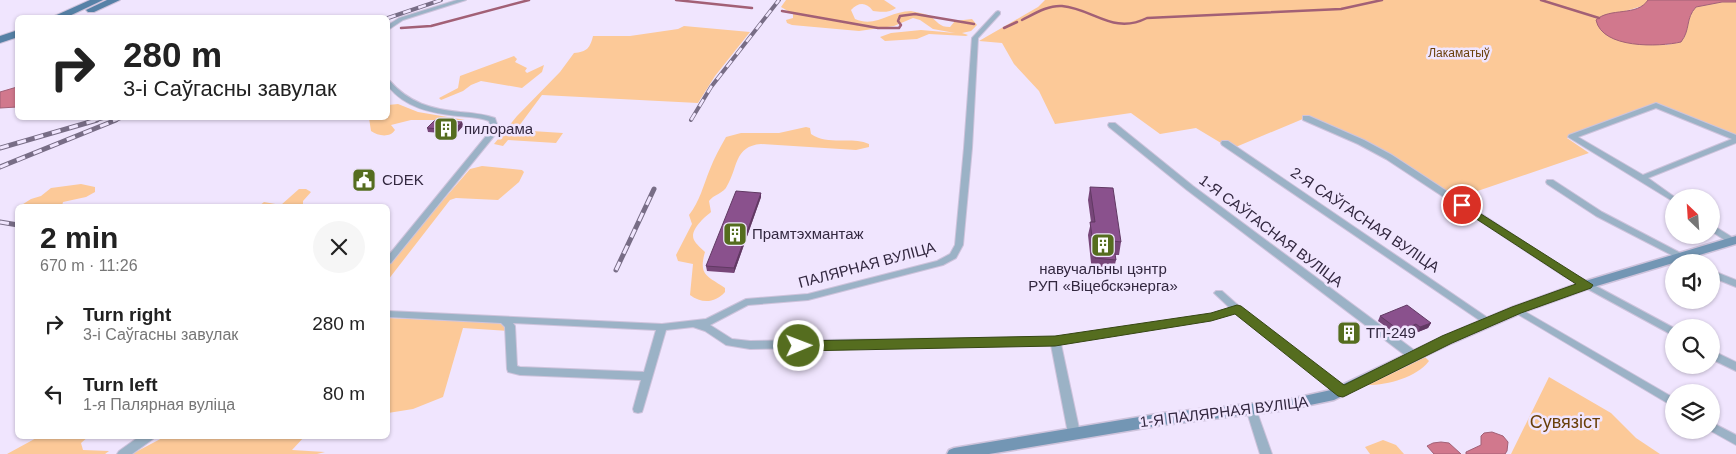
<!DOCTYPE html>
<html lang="en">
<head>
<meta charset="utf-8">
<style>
  body { margin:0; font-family:Arial,sans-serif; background:#f6f6f6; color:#222; height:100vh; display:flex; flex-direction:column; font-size:19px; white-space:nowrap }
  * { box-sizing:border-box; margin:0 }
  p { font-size:16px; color:#767676 }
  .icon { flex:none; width:28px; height:28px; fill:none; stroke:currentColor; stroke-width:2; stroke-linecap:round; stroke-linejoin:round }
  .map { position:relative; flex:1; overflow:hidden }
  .drawer { position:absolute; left:15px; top:204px; width:375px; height:235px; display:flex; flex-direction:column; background:#fff; border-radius:8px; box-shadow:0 1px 4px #0004 }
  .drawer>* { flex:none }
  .top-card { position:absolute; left:15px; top:15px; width:375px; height:105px; border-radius:8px; box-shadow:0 1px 4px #0004; background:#fff; color:#222; overflow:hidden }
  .needle { width:32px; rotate:335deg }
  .controls { position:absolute; left:1665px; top:189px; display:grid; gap:10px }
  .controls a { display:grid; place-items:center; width:55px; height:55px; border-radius:50%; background:#fff; box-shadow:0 1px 4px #0004; font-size:25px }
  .pin { position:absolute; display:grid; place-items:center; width:42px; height:42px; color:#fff; margin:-21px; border:2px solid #fff; border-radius:50%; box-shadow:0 1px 5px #0007 }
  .me { position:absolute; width:55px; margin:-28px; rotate:89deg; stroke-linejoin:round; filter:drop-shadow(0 0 4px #0008) }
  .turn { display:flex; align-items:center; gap:18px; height:105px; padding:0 25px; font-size:22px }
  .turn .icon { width:65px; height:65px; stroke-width:2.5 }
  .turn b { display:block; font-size:35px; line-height:42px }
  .round { display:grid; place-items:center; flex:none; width:52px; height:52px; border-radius:26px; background:#f6f6f6 }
  .headline { display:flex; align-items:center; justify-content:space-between; height:85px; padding:0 25px }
  h1 { font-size:30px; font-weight:600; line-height:38px }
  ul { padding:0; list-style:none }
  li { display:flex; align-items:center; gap:15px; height:70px; padding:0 25px }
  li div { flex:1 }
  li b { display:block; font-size:19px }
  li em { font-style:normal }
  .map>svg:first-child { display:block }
</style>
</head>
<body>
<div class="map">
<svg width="1736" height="454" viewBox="0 0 1736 454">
  <rect width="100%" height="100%" fill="#f0e5fe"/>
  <g fill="#fcc998">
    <path d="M786,0H884L896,8C890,13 880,12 873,11C866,2 859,2 851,10L855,19C876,28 890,11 911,11C916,12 926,14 930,16C938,22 939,27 950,27L955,21L972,19L977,25L971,31L962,33L968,35L966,36L929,34L917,39L885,41L880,37L891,33L921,30L955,33L933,29L920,20L913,18L894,26L859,31L792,25L787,23L786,20L793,18V14L781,7Z"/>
    <path d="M1045,0H1648L1645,5L1626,11L1666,45L1681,42C1691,29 1685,19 1696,7L1722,2H1736V137L1662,105H1650L1567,138L1589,153L1457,198L1381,149L1310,116L1231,149L1196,128L1160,134L1131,113L1055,124L1039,91L1014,64L1002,43L979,41L1038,7Z"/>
    <path d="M684,26L750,32L715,76L698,103L542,95L516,130L563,133L556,143L508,140L503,146L494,144L517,116L560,72L574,53C587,52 590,48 593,36H630L678,29Z"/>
    <path d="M514,56L517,59L515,62L527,68L525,71L527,73L544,65L542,72L522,88L481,81L471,85L463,91L441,100L439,98L458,88L460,76Z"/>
    <path d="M398,104L418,112L465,120H411L391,125L395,130C390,138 378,136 371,131L369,118H388V105Z"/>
    <path d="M806,127L810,128L811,134C828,146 851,136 869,144V147L856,150L761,144C734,146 738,168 727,186C724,193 713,195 709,201L711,212C705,217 689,230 694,240C696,244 702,249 705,252C698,276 708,276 725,288V292C715,303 702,304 690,295L693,264L678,261L676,255L692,224L689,215C700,201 703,186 710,169C714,158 720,148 726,137L741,133H779Z"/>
    <path d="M482,166L522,170L524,172L519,182L498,200L456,198L450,200L388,280V264L470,169Z"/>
    <path d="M81,184L95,187V192L86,197L63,202L62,206H20L31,199L41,196L51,188Z"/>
    <path d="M299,189H306L311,192L303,201V206H259L264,202L281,205Z"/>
    <path d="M388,318L502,323L509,331L463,328L443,397L413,409L388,413Z"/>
    <path d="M1424,356L1429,361C1416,378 1385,386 1364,385Z"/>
    <path d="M1549,377L1611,413L1636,438L1660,454H1511Z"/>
    <path d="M40,436H89L81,443L83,450L109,451L105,454H7Z"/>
    <path d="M166,436H305L292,450L325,452L317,454H132Z"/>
    <path d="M1383,440L1396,445L1404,454H1370L1365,447Z"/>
  </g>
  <g fill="#d1788d" stroke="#a26076">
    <path d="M1648,0H1736V2H1722L1696,7C1685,19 1691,29 1681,42C1659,47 1602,49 1596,20C1610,7 1637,17 1648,0Z"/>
    <path d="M17,87V107L0,108V92Z"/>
    <path d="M1492,432L1503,436L1508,442L1507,451L1505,454H1466V452L1481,445V436L1484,433Z"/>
    <path d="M1441,442L1449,443L1461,454H1434L1427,446L1433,443Z"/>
  </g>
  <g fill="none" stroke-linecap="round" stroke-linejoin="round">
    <g stroke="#a26076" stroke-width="2.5">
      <path d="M676,0L752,8"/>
      <path d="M1541,0L1599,18"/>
      <path d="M782,11L878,28H899L901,25L898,21L900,16L915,14L974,24"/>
      <path d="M1022,20C1034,14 1048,5 1062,6C1094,9 1113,35 1147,18L1341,9L1382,0"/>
      <path d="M401,28L431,26L529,0"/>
      <path d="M1004,28L1017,22"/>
    </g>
    <g stroke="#cec3dc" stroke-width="2">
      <g id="street">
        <path d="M457,0H466L403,20L388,30V25L399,18Z"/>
        <path d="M998,11L1000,12V14L978,38L972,148L963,245L956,258L943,265L808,300L748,305L710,325L732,339L750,341L1055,337L1211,314L1230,308L1214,293L1216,291H1222L1240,307L1347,389L1348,392L1347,395L1343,396L1339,395L1235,313L1211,320L1061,344L1080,433L1078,436L1074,437L1070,436L1068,433L1051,345L750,349L726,345L705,331L693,327L666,330L643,409L642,412L638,413L634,412L633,409L641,380L520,375L508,372L507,369L505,327L501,323L388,317V311L662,324L706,319L746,299L808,294L937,261L950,254L955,245L964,148L972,38L996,12ZM513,323L656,330L644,372L520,367L517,366L515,326Z"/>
        <path d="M388,80L390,81C409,103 432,109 460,112C472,113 483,114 495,118L499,130L391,263L388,264V256L491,130L489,121C479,117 468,117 458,116C431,113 405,108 388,86Z"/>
        <path d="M1656,103L1736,135V143L1648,178L1676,198H1674V202L1568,137L1569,135ZM1656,108L1732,139L1643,175L1578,137Z"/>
        <path d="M1303,116H1309L1364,140L1392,155L1568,271L1674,328V336L1562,275L1386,159L1358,144L1303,120Z"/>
        <path d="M1109,123H1115L1193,186L1418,353L1419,356L1418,359H1410L1187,190L1109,127L1108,125Z"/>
        <path d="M1222,141H1228L1491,320L1493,322L1491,324H1485L1222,145L1221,143Z"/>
        <path d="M1547,180H1553L1602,212L1694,260L1696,262H1685L1596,216L1547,184L1546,182Z"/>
        <path d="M1711,224L1735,239V243H1729L1711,231Z"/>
        <path d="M1711,270L1736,280V287L1711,277Z"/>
        <path d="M1517,307L1674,398V407L1514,312L1512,310L1514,308Z"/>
        <path d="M1711,350L1736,362V371L1711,359Z"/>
        <path d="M1251,405L1255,406L1256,409L1272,454H1260L1246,409L1247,406Z"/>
        <path d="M1711,422L1736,435V445L1709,430H1711Z"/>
        <path d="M140,436H154L153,439L132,454H117L119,451Z"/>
      </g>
    </g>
    <g stroke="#cec3dc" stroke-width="3">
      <path id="secondary" d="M1736,236V244L1590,288L1521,313L1452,343L1334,400L1286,410L1163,425L989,454H947L949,450L954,448L1163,413L1286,400L1331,390L1442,337L1513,307L1582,282Z"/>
    </g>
    <g stroke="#cec3dc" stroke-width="2">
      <g id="primary">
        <path d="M90,0H103L65,18H50Z"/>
        <path d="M107,0H120L94,12H88L86,10Z"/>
        <path d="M18,30V37L0,43V36Z"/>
      </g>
    </g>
    <use href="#street" fill="#9bb2c6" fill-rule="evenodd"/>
    <use href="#secondary" fill="#7396b4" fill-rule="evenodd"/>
    <use href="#primary" fill="#5681a6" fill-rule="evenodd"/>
    <g stroke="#786d86" stroke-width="4">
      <g id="rail-far1">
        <path d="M388,18L441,0"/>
        <path d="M691,120L711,87L779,0"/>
        <path d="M92,121L103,118"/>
        <path d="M113,121L121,118"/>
      </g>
    </g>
    <g stroke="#786d86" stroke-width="5">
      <g id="rail">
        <path d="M0,148L97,120"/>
        <path d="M0,167L116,120"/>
        <path d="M0,222L18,225"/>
        <path d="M616,270L654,189"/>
      </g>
    </g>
    <use href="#rail-far1" stroke="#f0e5fe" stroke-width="2.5" stroke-dasharray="8" stroke-linecap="butt"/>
    <use href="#rail" stroke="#f0e5fe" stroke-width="3" stroke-dasharray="9" stroke-linecap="butt"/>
  </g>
  <g fill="#774679">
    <path d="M462,122L463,126L456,134L428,132L427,128Z"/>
    <path d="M1090,187L1121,242L1119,255H1115L1116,260L1113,273L1092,272L1088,235L1091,222L1088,200Z"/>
    <path d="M761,193V197L734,273L707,271L706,266Z"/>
    <path d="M1380,316L1431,323L1428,328L1418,332L1413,329L1397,335L1378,321Z"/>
    <path d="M1341,328L1358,334L1347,339L1339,333Z"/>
  </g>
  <g fill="#613963">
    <path d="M462,122L463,126L456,134L454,130Z"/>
    <path d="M761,193V197L734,273V268Z"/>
    <path d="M1431,323L1428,328L1418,332L1420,327Z"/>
    <path d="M1416,324L1413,329L1397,335L1400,331Z"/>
    <path d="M1360,329L1358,334L1347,339L1349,334Z"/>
  </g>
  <g fill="#8a518d" stroke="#613963">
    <path d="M435,120L462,122L454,130L427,128Z"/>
    <path d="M1090,187L1113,188L1121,242L1113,241L1116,260L1095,258L1090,222H1095Z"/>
    <path d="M736,191L761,193L734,268L706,266Z"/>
    <path d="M1407,305L1431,323L1420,327L1416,324L1400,331L1380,316Z"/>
    <path d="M1352,323L1360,329L1349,334L1341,328Z"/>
  </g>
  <path fill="#556d1f" stroke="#374714" d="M1462,202L1593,285L1591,288L1521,313L1452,343L1343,397L1338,396L1235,314L1211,321L1055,346L799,351L794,349L792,346L794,343L799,341L1055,336L1211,313L1237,305L1241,306L1344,385L1442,336L1512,307L1576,284L1458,207L1456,205Z"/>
  <defs>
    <g id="building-square" transform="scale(1.25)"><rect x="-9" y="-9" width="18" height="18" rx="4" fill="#556d1f" stroke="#f0e5fe"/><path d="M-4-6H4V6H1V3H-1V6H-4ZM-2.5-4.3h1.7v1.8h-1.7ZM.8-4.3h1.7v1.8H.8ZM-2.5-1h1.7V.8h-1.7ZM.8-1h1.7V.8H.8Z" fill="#fff"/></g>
    <g id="civic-square" transform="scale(1.25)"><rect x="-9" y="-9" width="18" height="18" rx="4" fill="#556d1f" stroke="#f0e5fe"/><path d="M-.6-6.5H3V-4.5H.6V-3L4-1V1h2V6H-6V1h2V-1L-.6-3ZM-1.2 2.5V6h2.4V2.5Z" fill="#fff"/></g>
  </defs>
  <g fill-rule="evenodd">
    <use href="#building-square" x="446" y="129"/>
    <use href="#civic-square" x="364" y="180"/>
    <use href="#building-square" x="735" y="234"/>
    <use href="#building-square" x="1103" y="245"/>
    <use href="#building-square" x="1349" y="333"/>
  </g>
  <g text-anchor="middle" stroke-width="5" stroke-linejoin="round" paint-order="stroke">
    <g font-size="12" fill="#693f0a" stroke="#f0e5fe">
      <text x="1459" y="57">Лакаматыў</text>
    </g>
    <g font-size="15" fill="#332840" stroke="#f0e5fe" text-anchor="start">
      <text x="464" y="134">пилорама</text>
      <text x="382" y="185">CDEK</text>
      <text x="752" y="239">Прамтэхмантаж</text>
      <text x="1103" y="274" text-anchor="middle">навучальны цэнтр<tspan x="1103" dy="17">РУП «Віцебскэнерга»</tspan></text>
      <text x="1366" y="338">ТП-249</text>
    </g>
    <g font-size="15" fill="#332840" stroke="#f0e5fe">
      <text transform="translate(1365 220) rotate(34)" y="5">2-Я САЎГАСНАЯ ВУЛІЦА</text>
      <text transform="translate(1271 231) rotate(37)" y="5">1-Я САЎГАСНАЯ ВУЛІЦА</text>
      <text transform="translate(867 265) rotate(-15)" y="5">ПАЛЯРНАЯ ВУЛІЦА</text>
      <text transform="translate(1224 412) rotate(-7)" y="5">1-Я ПАЛЯРНАЯ ВУЛІЦА</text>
    </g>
    <g font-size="18" fill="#693f0a" stroke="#f0e5fe">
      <text x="1565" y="428">Сувязіст</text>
    </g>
  </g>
</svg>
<div class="controls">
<a><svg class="needle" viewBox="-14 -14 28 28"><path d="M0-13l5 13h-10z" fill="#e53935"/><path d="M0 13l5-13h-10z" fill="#767676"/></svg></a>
<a><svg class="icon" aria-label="sound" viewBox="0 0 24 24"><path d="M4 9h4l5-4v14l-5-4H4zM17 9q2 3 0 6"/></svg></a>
<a><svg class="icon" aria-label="search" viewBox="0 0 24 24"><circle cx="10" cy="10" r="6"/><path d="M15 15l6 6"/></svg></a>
<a><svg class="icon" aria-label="layers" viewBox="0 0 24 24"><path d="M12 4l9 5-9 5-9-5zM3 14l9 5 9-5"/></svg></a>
</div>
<div class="pin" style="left:1462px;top:205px;background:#d93025"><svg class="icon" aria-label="arrive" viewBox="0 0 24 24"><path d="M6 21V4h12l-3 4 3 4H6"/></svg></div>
<svg class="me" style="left:799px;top:346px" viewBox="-20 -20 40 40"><circle r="17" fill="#556d1f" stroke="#fff" stroke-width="3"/><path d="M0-11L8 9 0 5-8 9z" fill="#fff"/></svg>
<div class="top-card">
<div class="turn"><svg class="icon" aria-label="right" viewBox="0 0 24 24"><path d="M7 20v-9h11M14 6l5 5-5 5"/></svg><div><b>280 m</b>3-і Саўгасны завулак</div></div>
</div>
<section class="drawer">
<div class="headline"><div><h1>2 min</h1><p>670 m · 11:26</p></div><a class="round"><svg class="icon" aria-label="close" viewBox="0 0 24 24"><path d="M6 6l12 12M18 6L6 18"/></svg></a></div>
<ul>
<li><svg class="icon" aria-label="right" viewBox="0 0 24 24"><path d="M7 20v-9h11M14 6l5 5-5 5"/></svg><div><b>Turn right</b><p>3-і Саўгасны завулак</p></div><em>280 m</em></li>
<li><svg class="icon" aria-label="left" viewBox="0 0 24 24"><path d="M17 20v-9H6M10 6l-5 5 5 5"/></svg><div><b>Turn left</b><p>1-я Палярная вуліца</p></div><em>80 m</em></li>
</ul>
</section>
</div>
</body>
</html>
